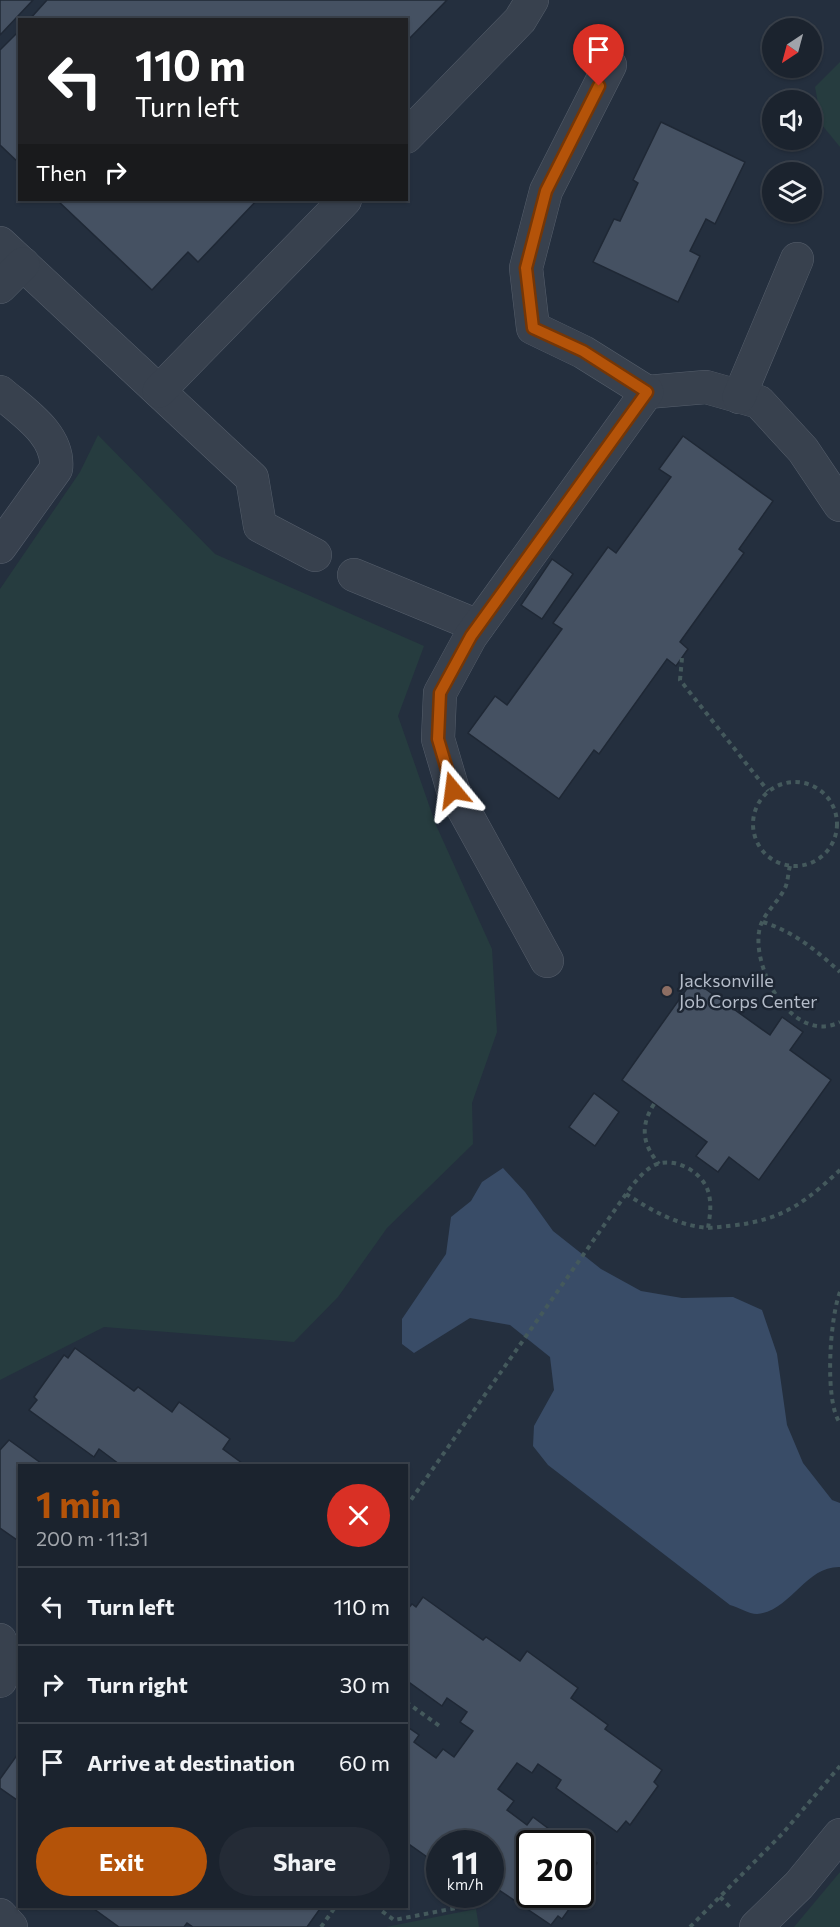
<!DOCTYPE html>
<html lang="en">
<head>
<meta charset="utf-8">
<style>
  body { margin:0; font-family:Commissioner,sans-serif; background:#242b36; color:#f1f3f6; height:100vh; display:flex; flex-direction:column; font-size:22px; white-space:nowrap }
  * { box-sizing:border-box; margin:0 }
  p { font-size:20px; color:#a0a4aa }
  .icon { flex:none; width:33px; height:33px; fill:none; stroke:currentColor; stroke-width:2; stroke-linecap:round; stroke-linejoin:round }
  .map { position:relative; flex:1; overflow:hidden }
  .details { position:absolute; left:18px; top:1464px; width:390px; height:444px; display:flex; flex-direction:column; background:#1b232e; border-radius:0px; box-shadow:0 2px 4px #0004,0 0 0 2px #39404a }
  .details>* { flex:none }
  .top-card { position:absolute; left:18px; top:18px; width:390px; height:183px; border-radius:0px; box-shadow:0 2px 4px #0004,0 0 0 2px #39404a; background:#202124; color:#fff; overflow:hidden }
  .needle { width:39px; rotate:216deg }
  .controls { position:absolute; left:762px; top:18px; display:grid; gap:12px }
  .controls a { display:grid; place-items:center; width:60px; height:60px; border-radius:50%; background:#1b232e; box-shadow:0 2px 4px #0004,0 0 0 2px #39404a; font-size:30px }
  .speed { position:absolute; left:426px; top:1830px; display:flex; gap:12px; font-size:30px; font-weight:700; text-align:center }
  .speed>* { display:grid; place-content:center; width:78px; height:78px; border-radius:50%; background:#1b232e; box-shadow:0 2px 4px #0004,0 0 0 2px #39404a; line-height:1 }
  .speed small { font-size:15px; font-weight:400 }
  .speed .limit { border:3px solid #111; border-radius:9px; background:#fff; color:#111 }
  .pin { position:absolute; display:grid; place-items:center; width:51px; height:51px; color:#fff; margin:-62px -26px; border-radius:50% 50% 50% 0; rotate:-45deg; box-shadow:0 0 6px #0007 }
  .pin .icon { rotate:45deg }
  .me { position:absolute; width:66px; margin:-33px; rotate:344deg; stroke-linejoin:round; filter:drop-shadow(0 0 4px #0008) }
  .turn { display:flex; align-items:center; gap:21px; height:126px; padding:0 18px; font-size:27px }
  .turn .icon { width:78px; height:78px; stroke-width:2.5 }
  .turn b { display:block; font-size:42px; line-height:51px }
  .then { display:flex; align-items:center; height:57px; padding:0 18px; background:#0003; gap:12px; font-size:22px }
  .round { display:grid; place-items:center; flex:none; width:63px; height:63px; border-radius:32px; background:#242b36 }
  .overview { display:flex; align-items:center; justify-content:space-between; height:102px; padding:0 18px }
  h1 { font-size:36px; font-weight:700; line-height:45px; color:#b45309 }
  .button { display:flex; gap:12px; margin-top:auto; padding:12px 18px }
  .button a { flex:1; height:69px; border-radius:36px; background:#b45309; color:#fff; font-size:24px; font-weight:700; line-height:69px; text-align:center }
  .button a+a { background:#242b36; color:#f1f3f6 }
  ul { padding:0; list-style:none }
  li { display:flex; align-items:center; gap:18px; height:78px; padding:0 18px; border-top:2px solid #39404a }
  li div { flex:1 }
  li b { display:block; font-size:22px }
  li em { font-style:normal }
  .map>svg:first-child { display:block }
</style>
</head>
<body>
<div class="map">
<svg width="840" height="1927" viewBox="0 0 840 1927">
  <rect width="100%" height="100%" fill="#242f3e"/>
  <g fill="#263c3f">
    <path d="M840,62V147L822,125L815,87Z"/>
    <path d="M98,435L215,554L424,646L398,716L436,825L492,949L497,1032L472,1103L473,1144L387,1228L338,1297L294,1342L104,1327L0,1380V589L80,472Z"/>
    <path d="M840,1872V1927H794Z"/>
    <path d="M476,1909L479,1927H386Z"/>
  </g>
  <path fill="#394c67" d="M503,1168L525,1192L553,1231L601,1269L641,1291L682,1298L733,1297L762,1310L777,1354L787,1425L803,1463L832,1500L840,1503V1567C805,1566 791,1611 757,1614C749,1614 738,1607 730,1605L548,1465L533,1446L534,1426L554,1390L550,1357L510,1325L470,1318L414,1353L402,1344V1319L446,1254L451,1217L471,1201L482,1182Z"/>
  <g fill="#455162" stroke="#1f2835" stroke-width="1.5">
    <path d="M0,0H33L0,35Z"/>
    <path d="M47,0H447L406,42V20H29Z"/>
    <path d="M20,30V164L0,145V50Z"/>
    <path d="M661,122L745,162L715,224L706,219L690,251L700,256L678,302L593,262L614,219L620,221L638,183L633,180Z"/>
    <path d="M57,200H257L198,262L188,252L152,290Z"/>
    <path d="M683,436L773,501L739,549L744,553L680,642L688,649L676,666L667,659L599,754L594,750L559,799L468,733L495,696L507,705L562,629L553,623L608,547L616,553L671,477L659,469Z"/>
    <path d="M552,559L573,574L542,619L521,605Z"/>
    <path d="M693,980L770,1035L782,1017L803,1032L790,1050L831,1080L759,1180L729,1157L718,1172L696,1156L707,1142L622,1080Z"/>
    <path d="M594,1093L619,1112L595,1146L569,1127Z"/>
    <path d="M75,1348L134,1391L138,1387L172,1412L179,1402L230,1439L223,1449L246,1466H117L119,1464L99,1449L94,1457L29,1410L37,1400L34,1397L64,1355L68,1358Z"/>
    <path d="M9,1440L45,1466H20V1542L0,1528V1450Z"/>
    <path d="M423,1597L483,1640L486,1637L520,1661L527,1651L578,1688L571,1698L608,1725L605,1729L662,1770L654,1782L658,1786L630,1825L626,1821L617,1832L556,1788L561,1780L538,1764L532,1773L517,1763L498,1789L514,1801L507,1810L527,1825L533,1817L569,1844H530V1894H580L562,1919L558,1916L551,1925L490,1884V1844H440V1866L406,1842V1726L419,1735L414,1742L436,1758L443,1749L454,1757L473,1731L460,1722L467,1712L447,1698L442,1706L406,1680V1611L412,1604L416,1607Z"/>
    <path d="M20,1751V1802L0,1788V1779Z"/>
    <path d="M580,1852L597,1863L589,1874L593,1877L580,1894Z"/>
    <path d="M90,1906H322L307,1927H193L187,1923L184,1927H119Z"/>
  </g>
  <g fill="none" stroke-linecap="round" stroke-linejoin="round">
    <g stroke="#565f6c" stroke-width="34">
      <g id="minor">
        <path d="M406,137L520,20L532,0"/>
        <path d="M0,243L252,478L260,526L315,555"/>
        <path d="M0,287L23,264"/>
        <path d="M159,391L345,200"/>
        <path d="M0,392C23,412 60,435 56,469L0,547"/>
        <path d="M647,392L706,387L759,402L803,450L840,505"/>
        <path d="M739,397L797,259"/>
        <path d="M354,575L478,626"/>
        <path d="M547,961L453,790L438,739L440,693L471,636L647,392L583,352L533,328L526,268L546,191L610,65"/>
        <path d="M0,1640L8,1663L0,1681"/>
        <path d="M0,1915L11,1927"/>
        <path d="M756,1927L799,1885L840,1835"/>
      </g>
    </g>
    <g stroke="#44595c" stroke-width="4" stroke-dasharray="4.5 4.5" stroke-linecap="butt">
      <path d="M682,658L680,680L768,791"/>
      <circle cx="795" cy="824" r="42"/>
      <path d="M790,866C788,873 788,882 785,888C778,903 761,915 759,932C753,972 794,1045 840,1022"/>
      <path d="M763,922C794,932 816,950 840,972"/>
      <path d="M654,1104C640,1126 642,1144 659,1164"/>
      <path d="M708,1228C772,1223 793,1214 840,1170"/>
      <path d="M840,1292C830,1317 824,1401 840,1423"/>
      <path d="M406,1507L626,1194C632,1185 642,1173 651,1167C671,1154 702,1171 708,1191C712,1203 710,1216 708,1228C676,1225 653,1211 626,1194"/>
      <path d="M406,1702L441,1727"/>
      <path d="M720,1897L732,1909"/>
      <path d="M375,1906L394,1920L466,1906"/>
      <path d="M321,1927L336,1906"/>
      <path d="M690,1927L783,1833L840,1766"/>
    </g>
    <use href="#minor" stroke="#38414e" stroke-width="33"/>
  </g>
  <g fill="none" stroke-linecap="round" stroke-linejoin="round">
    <g stroke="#753606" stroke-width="15">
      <path id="route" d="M453,790L438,739L440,693L471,636L647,392L583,351L533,328L526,268L546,191L599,86"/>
    </g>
    <use href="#route" stroke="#b45309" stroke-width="10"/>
  </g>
  <circle fill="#8d6e63" stroke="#1d2633" stroke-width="2" cx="667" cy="991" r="6"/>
  <g text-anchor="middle" stroke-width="5" stroke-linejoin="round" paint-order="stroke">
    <g font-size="18" fill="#b4bcc9" stroke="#1d2633" text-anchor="start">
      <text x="679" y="987">Jacksonville<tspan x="679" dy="21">Job Corps Center</tspan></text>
    </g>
  </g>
</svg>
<div class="controls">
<a><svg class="needle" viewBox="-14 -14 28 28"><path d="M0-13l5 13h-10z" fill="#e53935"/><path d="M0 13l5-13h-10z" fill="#a0a4aa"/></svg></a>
<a><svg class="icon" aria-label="sound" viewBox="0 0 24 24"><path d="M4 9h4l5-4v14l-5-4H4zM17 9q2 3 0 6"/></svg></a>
<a><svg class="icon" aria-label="layers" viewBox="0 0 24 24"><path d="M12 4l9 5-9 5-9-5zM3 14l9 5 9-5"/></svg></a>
</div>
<div class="speed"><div>11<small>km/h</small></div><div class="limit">20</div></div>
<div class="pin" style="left:599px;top:86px;background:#d93025"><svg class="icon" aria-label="arrive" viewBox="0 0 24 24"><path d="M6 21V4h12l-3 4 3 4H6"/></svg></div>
<svg class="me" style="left:453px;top:790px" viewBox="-20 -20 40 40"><path d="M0-17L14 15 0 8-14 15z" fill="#b45309" stroke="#fff" stroke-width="4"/></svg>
<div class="top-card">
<div class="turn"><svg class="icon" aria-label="left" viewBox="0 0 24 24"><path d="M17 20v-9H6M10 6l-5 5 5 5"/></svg><div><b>110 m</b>Turn left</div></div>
<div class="then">Then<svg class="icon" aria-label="right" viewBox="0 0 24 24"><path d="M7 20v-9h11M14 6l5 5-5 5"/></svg></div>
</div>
<section class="details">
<div class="overview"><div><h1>1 min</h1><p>200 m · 11:31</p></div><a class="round" style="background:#d93025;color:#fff"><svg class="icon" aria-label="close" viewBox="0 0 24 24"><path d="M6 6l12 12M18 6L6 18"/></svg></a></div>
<ul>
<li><svg class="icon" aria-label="left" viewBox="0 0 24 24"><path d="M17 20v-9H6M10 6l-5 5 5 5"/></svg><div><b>Turn left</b></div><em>110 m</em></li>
<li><svg class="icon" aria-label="right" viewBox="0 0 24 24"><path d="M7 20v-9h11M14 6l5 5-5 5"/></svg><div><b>Turn right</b></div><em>30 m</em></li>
<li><svg class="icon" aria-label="arrive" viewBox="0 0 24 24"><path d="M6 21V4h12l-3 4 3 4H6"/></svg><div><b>Arrive at destination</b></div><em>60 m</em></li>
</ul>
<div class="button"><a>Exit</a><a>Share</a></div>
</section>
</div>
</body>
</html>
